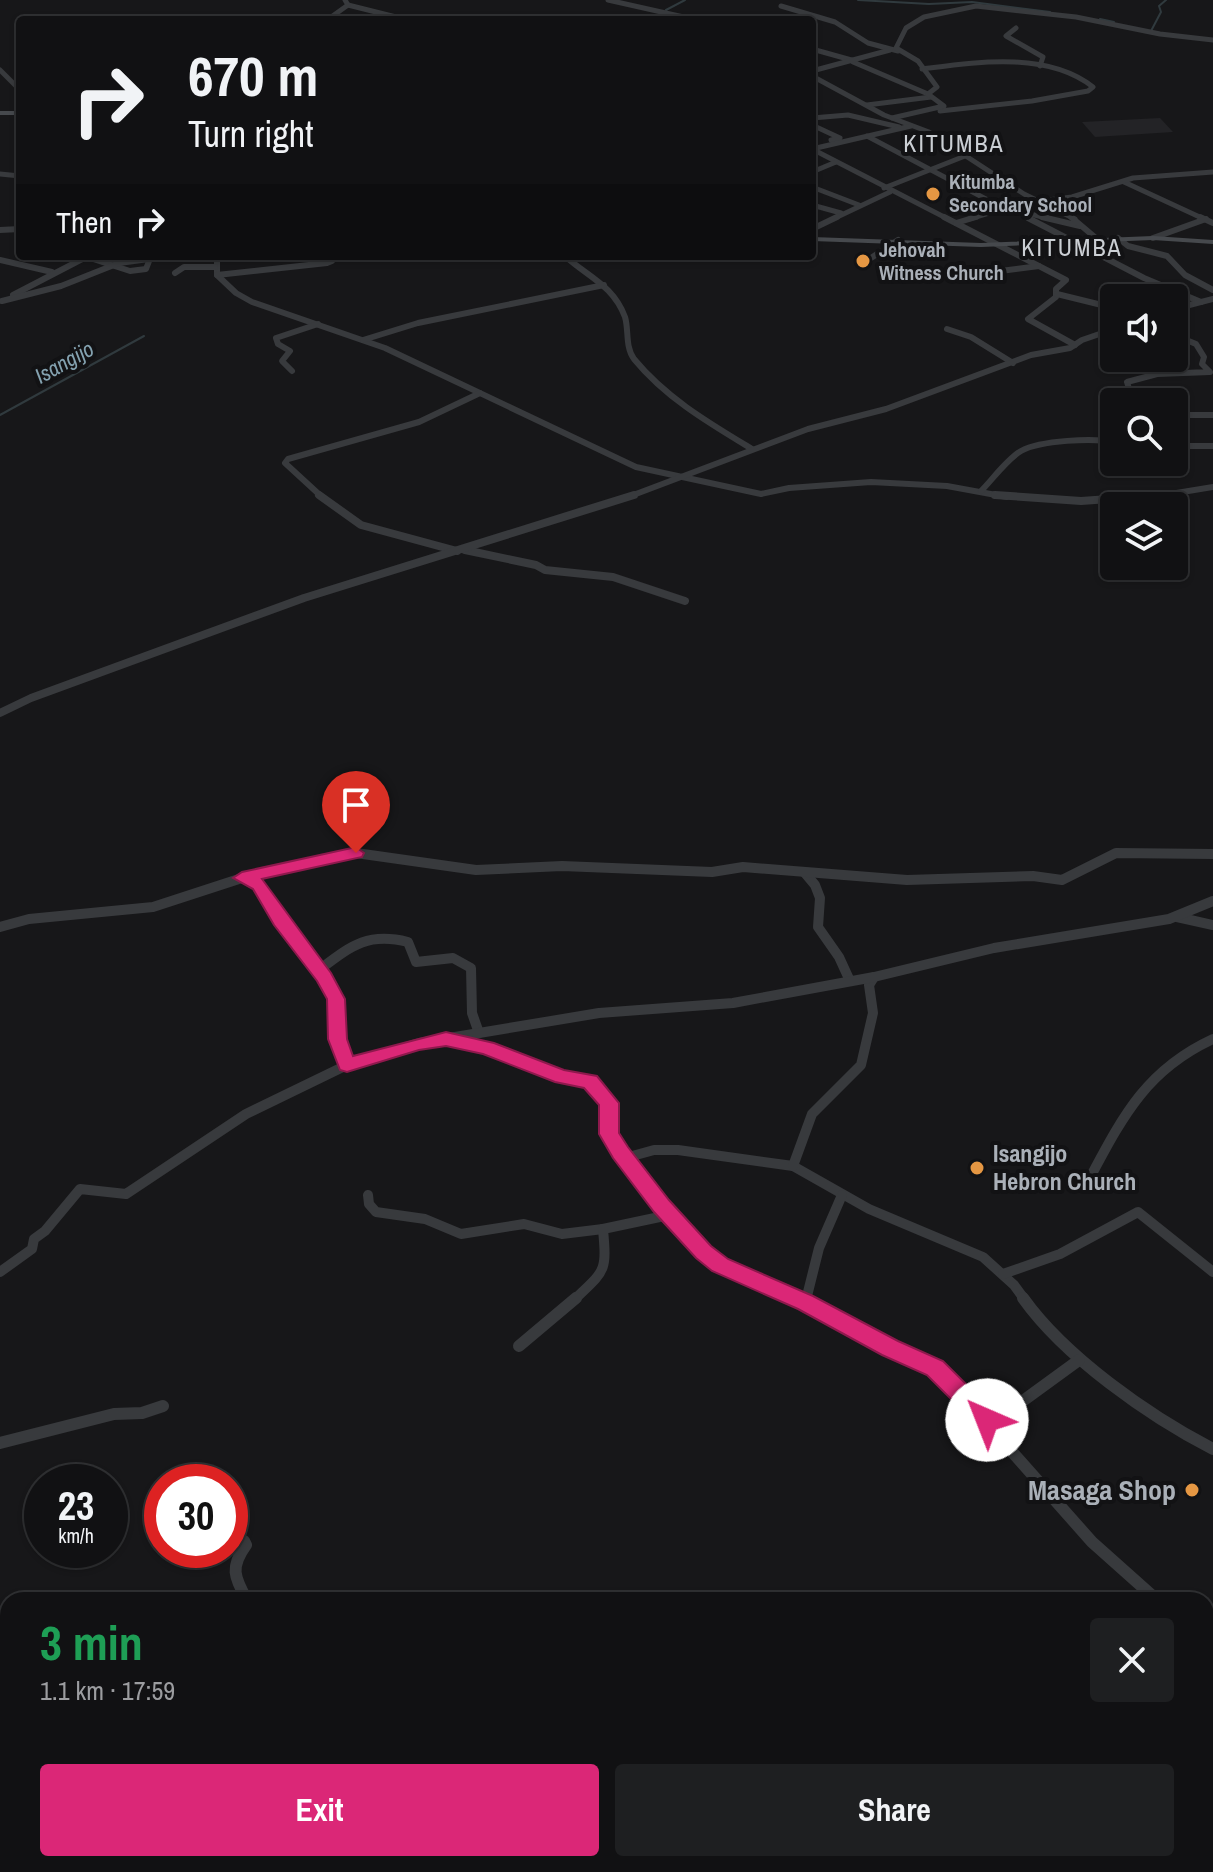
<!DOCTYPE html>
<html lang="en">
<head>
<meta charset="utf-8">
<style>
  body { margin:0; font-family:"Archivo Narrow",sans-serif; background:#1e1f21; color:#f1f3f6; height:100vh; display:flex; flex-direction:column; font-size:30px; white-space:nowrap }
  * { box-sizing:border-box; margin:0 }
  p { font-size:26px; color:#9c9da0 }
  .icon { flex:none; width:44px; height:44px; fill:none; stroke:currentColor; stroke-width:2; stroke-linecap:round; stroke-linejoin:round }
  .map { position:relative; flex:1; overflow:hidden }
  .panel { position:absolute; left:0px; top:1592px; width:1214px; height:280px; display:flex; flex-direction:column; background:#111113; border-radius:24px 24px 0 0; box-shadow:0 2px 6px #0004,0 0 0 2px #303133 }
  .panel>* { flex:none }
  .guide { position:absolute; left:16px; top:16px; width:800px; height:244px; border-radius:8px; box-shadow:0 2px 6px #0004,0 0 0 2px #303133; background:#111113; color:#f1f3f6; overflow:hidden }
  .buttons { position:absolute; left:1100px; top:284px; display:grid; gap:16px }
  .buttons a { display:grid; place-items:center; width:88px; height:88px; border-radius:8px; background:#111113; box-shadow:0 2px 6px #0004,0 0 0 2px #303133; font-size:40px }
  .speed { position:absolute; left:24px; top:1464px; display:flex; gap:16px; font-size:40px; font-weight:700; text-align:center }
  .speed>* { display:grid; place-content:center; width:104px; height:104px; border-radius:50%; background:#111113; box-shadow:0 2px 6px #0004,0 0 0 2px #303133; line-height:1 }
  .speed small { font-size:20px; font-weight:400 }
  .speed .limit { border:12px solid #d22; background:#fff; color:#111 }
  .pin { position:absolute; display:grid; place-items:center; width:68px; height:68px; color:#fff; margin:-82px -34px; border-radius:50% 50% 50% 0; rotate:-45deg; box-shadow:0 0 8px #0007 }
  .pin .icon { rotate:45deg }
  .me { position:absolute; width:88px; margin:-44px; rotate:316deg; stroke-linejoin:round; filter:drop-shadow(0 0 6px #0008) }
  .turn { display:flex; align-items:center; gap:28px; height:168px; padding:0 40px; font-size:36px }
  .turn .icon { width:104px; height:104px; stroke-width:2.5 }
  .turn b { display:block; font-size:56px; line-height:68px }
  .then { display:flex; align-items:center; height:76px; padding:0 40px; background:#0003; gap:16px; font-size:30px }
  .round { display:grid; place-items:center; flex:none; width:84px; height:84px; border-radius:8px; background:#1e1f21 }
  .head { display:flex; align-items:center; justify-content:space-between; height:136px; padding:0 40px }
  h1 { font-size:48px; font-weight:700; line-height:60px; color:#1e9e55 }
  .cta { display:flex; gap:16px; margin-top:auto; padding:16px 40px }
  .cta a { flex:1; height:92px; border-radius:8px; background:#db2777; color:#fff; font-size:32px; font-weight:700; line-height:92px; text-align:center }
  .cta a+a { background:#1e1f21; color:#f1f3f6 }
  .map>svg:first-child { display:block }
</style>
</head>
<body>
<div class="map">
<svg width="1213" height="1872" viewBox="0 0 1213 1872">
  <rect width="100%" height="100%" fill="#171719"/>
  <path fill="#232326" d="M1160,118L1173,132L1095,137L1082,122Z"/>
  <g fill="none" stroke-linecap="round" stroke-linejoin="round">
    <g stroke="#303a3e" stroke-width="2">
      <path d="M858,0L929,4L972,2L1050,12"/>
      <path d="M666,10L685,0"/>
      <path d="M1100,19L1114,22"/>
      <path d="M653,20L662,15"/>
      <path d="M1151,31L1161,12L1159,6L1166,0"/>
      <path d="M0,415L144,336"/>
    </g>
    <g stroke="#383a3d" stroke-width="5">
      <path d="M608,0L697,20"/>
      <path d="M348,5L408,20"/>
      <path d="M781,6L835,22L868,43L898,51"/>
      <path d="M327,20L348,5L345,0"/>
      <path d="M1016,28L1006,36L1043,57L1040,66"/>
      <path d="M812,49L855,61"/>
      <path d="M853,62L928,94"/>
      <path d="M922,69C977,62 1047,51 1093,87L1088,91L1032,101L940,111"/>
      <path d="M0,70L20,90"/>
      <path d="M812,71L890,50"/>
      <path d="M812,76L884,115L929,132L1024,194L1075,219"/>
      <path d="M867,105L931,97"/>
      <path d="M812,118L848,115L899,127"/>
      <path d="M892,118L944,106L928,94L937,87L918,61L896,48L906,28L924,17L976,6L1076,17L1160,34L1213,40"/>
      <path d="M812,125L840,138L831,140"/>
      <path d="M867,136L1001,207L1051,219"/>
      <path d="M812,149L948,219"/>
      <path d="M812,149L911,126"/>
      <path d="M812,172L836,162"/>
      <path d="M0,174L20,176"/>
      <path d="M1124,182L1204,219"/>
      <path d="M812,187L859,205"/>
      <path d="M884,188L965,156"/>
      <path d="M1040,201L1072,197L1133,178L1213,172"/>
      <path d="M812,205L841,213"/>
      <path d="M833,219L890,192"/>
      <path d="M969,219L1033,200"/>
    </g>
    <g stroke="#383a3d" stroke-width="6">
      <path d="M944,217L1066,280L1056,289V297L1028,319L1075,345"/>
      <path d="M1042,217L1080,226"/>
      <path d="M1071,217L1097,239"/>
      <path d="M1200,217L1213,223"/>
      <path d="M1028,218L1144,278L1201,302"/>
      <path d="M956,223L976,217"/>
      <path d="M812,229L837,217"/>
      <path d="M0,230L20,229"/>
      <path d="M1118,238L1128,246L1167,256L1185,275L1213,290"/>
      <path d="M1153,238L1206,219"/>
      <path d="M217,256V275L236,293L252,302L385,348L636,467L761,494L789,488L871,482L947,486L1007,497"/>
      <path d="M565,256C588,277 613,285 625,317C629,330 625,347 634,359C666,398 709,423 752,449"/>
      <path d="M87,257L130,271L146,269L151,256"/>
      <path d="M871,258L898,240"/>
      <path d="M0,260L52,272"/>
      <path d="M175,273L184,267H215"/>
      <path d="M217,275L327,263L332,261L331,256"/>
      <path d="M969,275L1039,266"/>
      <path d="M1057,294L1114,308"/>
      <path d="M13,295L88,256"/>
      <path d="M2,301L61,286L119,263L149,259"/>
      <path d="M1174,309L1213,299"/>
      <path d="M947,329L971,337L1013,363"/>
      <path d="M363,340L418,323L604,285"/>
      <path d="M292,371L282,361L290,351L278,344L276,338L318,324"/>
      <path d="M1133,402L1127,382L1157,374L1210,372L1202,364L1204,357L1196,344L1174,335"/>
      <path d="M1174,415H1213"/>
      <path d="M1174,433L1186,446H1213"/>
      <path d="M981,491C993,479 1007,459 1021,451C1041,440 1093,438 1114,442"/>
      <path d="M322,497L285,463L288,459L419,422L480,393"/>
      <path d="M628,497L808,429L886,409L1031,355L1070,348L1082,340L1114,329"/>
      <path d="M1152,497L1213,487"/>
    </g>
    <g stroke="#383a3d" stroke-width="8">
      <path d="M319,495L361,525L457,551"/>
      <path d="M995,495L1081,501L1165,495"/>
      <path d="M465,550L536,565L545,570L613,577L685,601"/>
      <path d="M0,713L31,698L304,598L634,495"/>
    </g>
    <g stroke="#383a3d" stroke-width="10">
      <path d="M805,873L815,885L820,898L818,927L839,957L850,981"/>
      <path d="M243,878L260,885L281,921L325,977L336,999L337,1039L347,1065"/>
      <path d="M1177,917L1213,925"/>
      <path d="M0,927L29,919L153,907L242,878L356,853L476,870L562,866L712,872L743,867L907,880L1033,876L1062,880L1116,853L1213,854"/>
      <path d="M319,970C351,946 367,932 408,942L416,962L453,958L471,968L472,1013L479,1033"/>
      <path d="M453,1040C500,1051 543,1074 590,1081L609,1103C609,1112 607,1125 609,1134C616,1159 698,1252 721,1266C746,1279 775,1289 801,1300"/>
      <path d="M625,1158L654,1150H678L793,1166L869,1209L983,1257L1014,1285L1025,1300"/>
      <path d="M793,1166L812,1114L861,1065L873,1013L869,985L874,977"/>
      <path d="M1092,1180V1174C1124,1114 1148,1069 1213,1039"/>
      <path d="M368,1195L369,1204L376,1212L425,1219L461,1234L524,1224L562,1234L603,1229"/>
      <path d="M0,1272L32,1249L34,1239L45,1231L80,1189L126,1194L246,1114L347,1065L419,1043L599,1013L733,1003L874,977L994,948L1169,919L1213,901"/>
      <path d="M1003,1274L1060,1254L1138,1212L1213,1272"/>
      <path d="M574,1300C605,1270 607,1273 603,1229L669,1215"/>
      <path d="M806,1300L819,1248L842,1195"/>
    </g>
    <g stroke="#383a3d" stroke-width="12">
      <path d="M797,1298L944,1375L1092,1542L1157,1600"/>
      <path d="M1023,1298C1065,1357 1149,1416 1213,1449"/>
      <path d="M806,1302L807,1298"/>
      <path d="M519,1346L576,1298"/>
      <path d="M1002,1412L1008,1427L1005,1440"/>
      <path d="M987,1420L1020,1403L1079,1360"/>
      <path d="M0,1443L114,1414L142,1413L163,1406"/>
      <path d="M244,1541L246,1545C230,1567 234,1577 247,1600"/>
      <path d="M1206,1677L1213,1692"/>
      <path d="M0,1782L8,1791"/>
      <path d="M101,1864L111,1872"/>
      <path d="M514,1864L516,1872"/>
    </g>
    <g fill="#46494d" fill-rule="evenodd">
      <rect x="0" y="111" width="20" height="4"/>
      <path d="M1153,236L1213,240V244L1153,240L981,247L812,241V237L981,243Z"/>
    </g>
    <g fill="#65696e" fill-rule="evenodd">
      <path d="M1213,1608V1631L1206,1634V1611Z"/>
      <path d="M782,1864H816L813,1872H779Z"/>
    </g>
  </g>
  <path fill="#db2777" stroke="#8e194d" stroke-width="2" d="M356,847L364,853L362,857L262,879L331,973L345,999L347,1039L353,1056L446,1032L494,1043L564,1070L597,1076L619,1103V1133L628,1147L669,1200L711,1246L728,1259L813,1296L898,1341L943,1361L995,1413L999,1420L995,1427L987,1430L979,1427L927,1375L882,1355L798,1309L712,1271L696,1258L654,1212L613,1158L599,1134V1105L584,1088L555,1082L483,1054L446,1046L419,1050L347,1072L340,1070L328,1039L327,999L317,981L274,925L253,889L233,878L242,872Z"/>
  <g fill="#e59743" stroke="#121214" stroke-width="3">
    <circle cx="933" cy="194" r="8"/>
    <circle cx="863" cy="261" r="8"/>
    <circle cx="977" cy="1168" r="8"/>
    <circle cx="1192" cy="1490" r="8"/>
  </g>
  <g text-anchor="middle" stroke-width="8" stroke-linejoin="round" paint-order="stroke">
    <g font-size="20" font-weight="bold" fill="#aab0b8" stroke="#121214" text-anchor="start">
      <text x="949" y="189">Kitumba<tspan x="949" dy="23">Secondary School</tspan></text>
      <text x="879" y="257">Jehovah<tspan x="879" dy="23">Witness Church</tspan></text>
    </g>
    <g font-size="22" font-style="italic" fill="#84a2b0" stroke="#121214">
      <text transform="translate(64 362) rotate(-29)" y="8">Isangijo</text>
    </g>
    <g font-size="24" letter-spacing="2" fill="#cbcfd4" stroke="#121214">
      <text x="954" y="152">KITUMBA</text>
      <text x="1072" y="256">KITUMBA</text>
    </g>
    <g font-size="24" font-weight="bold" fill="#aab0b8" stroke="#121214" text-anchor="start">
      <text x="993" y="1162">Isangijo<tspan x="993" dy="28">Hebron Church</tspan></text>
    </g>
    <g font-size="28" font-weight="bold" fill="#aab0b8" stroke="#121214" text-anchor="end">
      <text x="1176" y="1500">Masaga Shop</text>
    </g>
  </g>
</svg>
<div class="buttons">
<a><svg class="icon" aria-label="sound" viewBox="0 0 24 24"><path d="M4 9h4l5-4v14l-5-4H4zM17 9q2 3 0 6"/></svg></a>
<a><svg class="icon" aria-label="search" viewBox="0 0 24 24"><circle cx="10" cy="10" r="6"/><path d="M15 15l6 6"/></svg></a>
<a><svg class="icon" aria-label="layers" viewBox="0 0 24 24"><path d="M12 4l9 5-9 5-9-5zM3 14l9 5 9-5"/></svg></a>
</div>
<div class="speed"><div>23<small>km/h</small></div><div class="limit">30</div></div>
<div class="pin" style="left:356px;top:853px;background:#d93025"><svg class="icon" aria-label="arrive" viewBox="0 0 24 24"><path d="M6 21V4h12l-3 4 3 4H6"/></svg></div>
<svg class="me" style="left:987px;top:1420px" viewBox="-20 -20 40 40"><circle r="19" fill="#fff"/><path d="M0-13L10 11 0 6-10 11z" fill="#db2777"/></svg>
<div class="guide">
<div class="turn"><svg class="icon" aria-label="right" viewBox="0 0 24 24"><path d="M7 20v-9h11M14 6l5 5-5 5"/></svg><div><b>670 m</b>Turn right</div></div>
<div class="then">Then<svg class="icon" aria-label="right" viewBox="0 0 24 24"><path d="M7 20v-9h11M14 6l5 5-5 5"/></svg></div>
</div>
<section class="panel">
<div class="head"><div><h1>3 min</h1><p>1.1 km · 17:59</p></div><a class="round"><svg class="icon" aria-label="close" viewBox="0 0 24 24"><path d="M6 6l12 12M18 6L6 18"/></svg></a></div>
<div class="cta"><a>Exit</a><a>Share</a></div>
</section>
</div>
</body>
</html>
